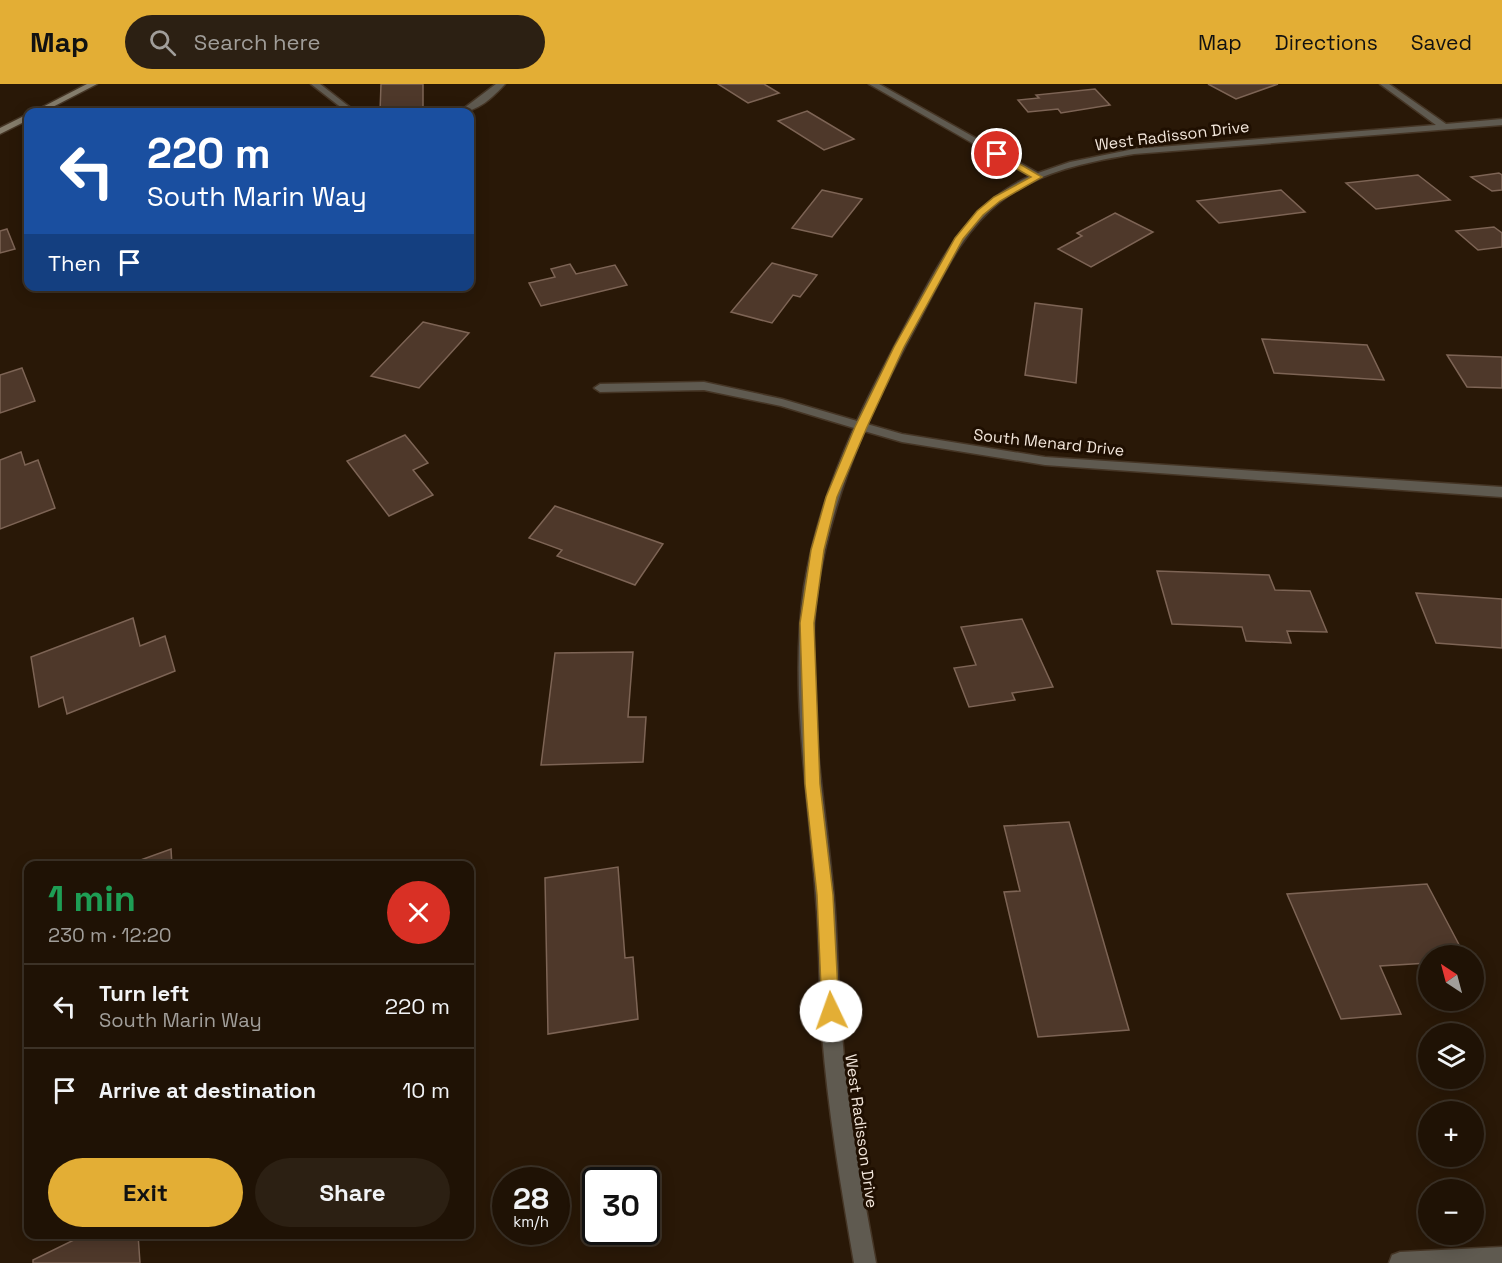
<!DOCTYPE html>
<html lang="en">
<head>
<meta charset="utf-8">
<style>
  body { margin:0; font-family:"Space Grotesk",sans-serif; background:#2c2013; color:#f1f3f6; height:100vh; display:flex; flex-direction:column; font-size:22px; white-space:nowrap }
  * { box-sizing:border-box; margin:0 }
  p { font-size:20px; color:#a19e9a }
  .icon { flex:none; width:33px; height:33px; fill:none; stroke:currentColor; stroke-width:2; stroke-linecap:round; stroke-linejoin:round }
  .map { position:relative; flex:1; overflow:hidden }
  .panel { position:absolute; left:24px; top:777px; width:450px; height:378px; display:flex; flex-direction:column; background:#1f1205; border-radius:12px; box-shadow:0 3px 15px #0003,0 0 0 2px #3c3227 }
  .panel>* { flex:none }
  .top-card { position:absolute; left:24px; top:24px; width:450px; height:183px; border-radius:12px; box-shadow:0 3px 15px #0003,0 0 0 2px #3c3227; background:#1a4fa0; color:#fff; overflow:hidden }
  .needle { width:39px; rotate:324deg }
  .buttons { position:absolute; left:1418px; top:861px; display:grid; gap:12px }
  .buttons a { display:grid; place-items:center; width:66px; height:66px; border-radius:50%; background:#1f1205; box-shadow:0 3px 15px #0003,0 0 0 2px #3c3227; font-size:30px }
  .speed { position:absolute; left:492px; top:1083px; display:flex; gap:12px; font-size:30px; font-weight:700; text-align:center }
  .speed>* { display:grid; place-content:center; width:78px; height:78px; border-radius:50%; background:#1f1205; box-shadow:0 3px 15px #0003,0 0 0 2px #3c3227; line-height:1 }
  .speed small { font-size:15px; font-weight:400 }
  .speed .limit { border:3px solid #111; border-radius:9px; background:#fff; color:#111 }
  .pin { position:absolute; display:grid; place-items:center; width:51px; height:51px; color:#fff; margin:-26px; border:3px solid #fff; border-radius:50%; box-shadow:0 2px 6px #0007 }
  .me { position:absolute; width:66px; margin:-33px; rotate:357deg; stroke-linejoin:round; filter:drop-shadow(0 0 4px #0008) }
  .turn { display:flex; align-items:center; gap:21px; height:126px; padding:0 24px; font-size:27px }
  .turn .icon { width:78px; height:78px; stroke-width:2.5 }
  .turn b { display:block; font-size:42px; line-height:51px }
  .then { display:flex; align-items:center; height:57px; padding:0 24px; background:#0003; gap:12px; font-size:22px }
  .round { display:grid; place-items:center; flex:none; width:63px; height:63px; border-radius:32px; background:#2c2013 }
  .summary { display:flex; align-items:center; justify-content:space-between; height:102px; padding:0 24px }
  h1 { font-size:36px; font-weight:700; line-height:45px; color:#1e9e55 }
  .cta { display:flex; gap:12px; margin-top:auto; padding:12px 24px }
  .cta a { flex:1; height:69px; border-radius:36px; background:#e3ae35; color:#111; font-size:24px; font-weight:700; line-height:69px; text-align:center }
  .cta a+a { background:#2c2013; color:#f1f3f6 }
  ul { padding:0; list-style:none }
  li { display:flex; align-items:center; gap:18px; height:84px; padding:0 24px; border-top:2px solid #3c3227 }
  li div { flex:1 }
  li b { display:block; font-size:22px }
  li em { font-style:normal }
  header { display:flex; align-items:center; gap:36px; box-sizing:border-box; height:84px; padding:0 30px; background:#e3ae35; color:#111 }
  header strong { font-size:28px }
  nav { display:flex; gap:33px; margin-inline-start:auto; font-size:21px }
  .search { width:420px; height:54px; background:#2c2013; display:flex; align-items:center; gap:15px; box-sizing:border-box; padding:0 21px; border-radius:33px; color:#a19e9a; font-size:22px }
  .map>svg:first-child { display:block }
</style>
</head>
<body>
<header>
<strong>Map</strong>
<div class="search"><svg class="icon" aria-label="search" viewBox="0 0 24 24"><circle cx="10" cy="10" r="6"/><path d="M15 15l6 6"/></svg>Search here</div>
<nav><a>Map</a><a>Directions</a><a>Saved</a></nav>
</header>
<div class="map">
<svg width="1502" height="1179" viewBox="0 0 1502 1179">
  <rect width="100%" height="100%" fill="#291807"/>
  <g fill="#4e382a" stroke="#7d6455" stroke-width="1.5">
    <path d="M381,0H423V23L380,28Z"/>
    <path d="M718,0H764L779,9L748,19Z"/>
    <path d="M1208,0H1278L1236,15Z"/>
    <path d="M1095,5L1110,21L1061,29L1058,25L1028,28L1018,16L1039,14L1036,11Z"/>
    <path d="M807,27L854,55L824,66L778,37Z"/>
    <path d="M1499,89L1502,91V106L1492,107L1471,93Z"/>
    <path d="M1418,91L1450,116L1376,125L1346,99Z"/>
    <path d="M822,106L862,115L832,153L792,144Z"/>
    <path d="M1281,106L1305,128L1219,139L1197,117Z"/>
    <path d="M1115,129L1153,148L1091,183L1058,165L1082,152L1077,149Z"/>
    <path d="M1494,143L1502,149V163L1478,166L1456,147Z"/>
    <path d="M7,145L15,165L0,169V147Z"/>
    <path d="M772,179L817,191L800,213L793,211L772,239L731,228Z"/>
    <path d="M570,180L576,190L615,181L627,201L541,222L529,199L555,193L551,185Z"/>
    <path d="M1035,219L1082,225L1076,299L1025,291Z"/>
    <path d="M423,238L469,249L419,304L371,292Z"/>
    <path d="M1262,255L1367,261L1384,296L1274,289Z"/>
    <path d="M1447,271L1502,273V304L1467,303Z"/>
    <path d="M22,284L35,317L0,329V291Z"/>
    <path d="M405,351L428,379L413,386L433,411L389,432L347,377Z"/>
    <path d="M21,368L25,381L38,376L55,424L0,445V376Z"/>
    <path d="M555,422L663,460L635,501L557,472L562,466L529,454Z"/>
    <path d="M1157,487L1269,491L1275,506L1310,507L1327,548L1287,547L1291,559L1246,557L1242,543L1172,540Z"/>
    <path d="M1416,509L1502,515V564L1436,559Z"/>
    <path d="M133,534L140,562L165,552L175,587L67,630L63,613L39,623L31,573Z"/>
    <path d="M1022,535L1053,603L1012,609L1015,616L969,623L954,584L976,581L961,543Z"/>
    <path d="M633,568L628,633H646L643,678L541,681L555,569Z"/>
    <path d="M1069,738L1129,946L1038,953L1004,808L1020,807L1004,742Z"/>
    <path d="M171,765L172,782H124Z"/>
    <path d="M618,783L625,874L633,873L638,935L548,950L545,794Z"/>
    <path d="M1427,800L1465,872H1428V879L1380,882L1401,930L1341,935L1287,810Z"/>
    <path d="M86,1150H138L140,1179H33V1176Z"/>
  </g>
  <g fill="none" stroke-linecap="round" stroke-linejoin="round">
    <g stroke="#453525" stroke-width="3">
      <g id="service">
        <path d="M311,0H320L356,28H347Z"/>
        <path d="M496,0H505C493,13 478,28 459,28Z"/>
      </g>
    </g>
    <g stroke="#453525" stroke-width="3">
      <g id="minor">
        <path d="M869,0H879L1038,89L1070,78L1134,65L1436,41L1380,0H1389L1446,40L1502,35V41L1134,70C1088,78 1039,87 1001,117C963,146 943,191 921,233C902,268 884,303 867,340L902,350L1045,373L1502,403V413L1045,381L902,358L864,347C843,398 826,449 818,503C803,606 825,712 834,815C838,860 837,905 842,951C848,1027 862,1103 876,1179H854C841,1103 828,1027 822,950C819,905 820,860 816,815C809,712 789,606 804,503C813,448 831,395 854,344L781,322L704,306L600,308L594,304L600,300L704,298L782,315L857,337C873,302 891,269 909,235C941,176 966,122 1030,92Z"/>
        <path d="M1502,1163V1179H1389L1392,1171L1400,1168Z"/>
      </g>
    </g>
    <g stroke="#453525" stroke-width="3">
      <g id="secondary">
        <path d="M87,0H97L43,28H33Z"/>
        <path d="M28,30V36L0,50V44Z"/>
      </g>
    </g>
    <use href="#service" fill="#5f5a50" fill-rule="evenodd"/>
    <use href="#minor" fill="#5f5a50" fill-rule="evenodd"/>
    <use href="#secondary" fill="#857d6c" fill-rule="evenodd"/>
  </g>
  <path fill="#e3ae35" stroke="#947122" stroke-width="1.5" d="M994,68H999L1042,93L1000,117L983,131L963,155L904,263L867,343L837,413L824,466L814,539L820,700L833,811L839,927L837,933L831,935L824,933L822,927L817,811L805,700L800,539L811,466L826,413L855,343L894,263L955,154L977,127L994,113L1031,93L994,72Z"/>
  <g text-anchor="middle" stroke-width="6" stroke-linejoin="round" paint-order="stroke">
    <g font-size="16" fill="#f2e6db" stroke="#1f0f01">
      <text transform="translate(1172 51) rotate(-7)" y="6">West Radisson Drive</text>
      <text transform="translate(1049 358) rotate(6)" y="6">South Menard Drive</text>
      <text transform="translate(862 1047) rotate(82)" y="6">West Radisson Drive</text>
    </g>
  </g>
</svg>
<div class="buttons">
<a><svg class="needle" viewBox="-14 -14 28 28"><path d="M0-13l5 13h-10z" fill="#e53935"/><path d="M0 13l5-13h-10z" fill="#a19e9a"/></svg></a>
<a><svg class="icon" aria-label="layers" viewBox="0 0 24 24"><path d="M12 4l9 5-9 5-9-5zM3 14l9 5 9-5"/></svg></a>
<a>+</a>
<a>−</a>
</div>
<div class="speed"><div>28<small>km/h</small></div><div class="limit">30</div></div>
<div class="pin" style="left:997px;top:70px;background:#d93025"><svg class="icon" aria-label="arrive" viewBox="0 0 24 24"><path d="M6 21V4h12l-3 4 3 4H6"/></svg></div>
<svg class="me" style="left:831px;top:927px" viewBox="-20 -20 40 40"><circle r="19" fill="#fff"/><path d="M0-13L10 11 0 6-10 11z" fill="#e3ae35"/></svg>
<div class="top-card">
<div class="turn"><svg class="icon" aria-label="left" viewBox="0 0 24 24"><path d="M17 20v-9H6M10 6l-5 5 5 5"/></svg><div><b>220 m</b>South Marin Way</div></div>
<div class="then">Then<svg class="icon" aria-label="arrive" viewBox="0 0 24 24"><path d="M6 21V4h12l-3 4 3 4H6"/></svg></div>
</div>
<section class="panel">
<div class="summary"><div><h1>1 min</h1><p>230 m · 12:20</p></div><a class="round" style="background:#d93025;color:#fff"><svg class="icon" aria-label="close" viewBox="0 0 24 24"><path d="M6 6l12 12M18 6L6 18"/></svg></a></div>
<ul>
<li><svg class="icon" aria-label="left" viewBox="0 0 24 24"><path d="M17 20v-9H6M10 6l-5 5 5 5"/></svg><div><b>Turn left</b><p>South Marin Way</p></div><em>220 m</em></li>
<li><svg class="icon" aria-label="arrive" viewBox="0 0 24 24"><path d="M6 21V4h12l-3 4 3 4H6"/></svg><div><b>Arrive at destination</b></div><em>10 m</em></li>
</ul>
<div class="cta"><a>Exit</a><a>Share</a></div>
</section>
</div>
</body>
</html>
